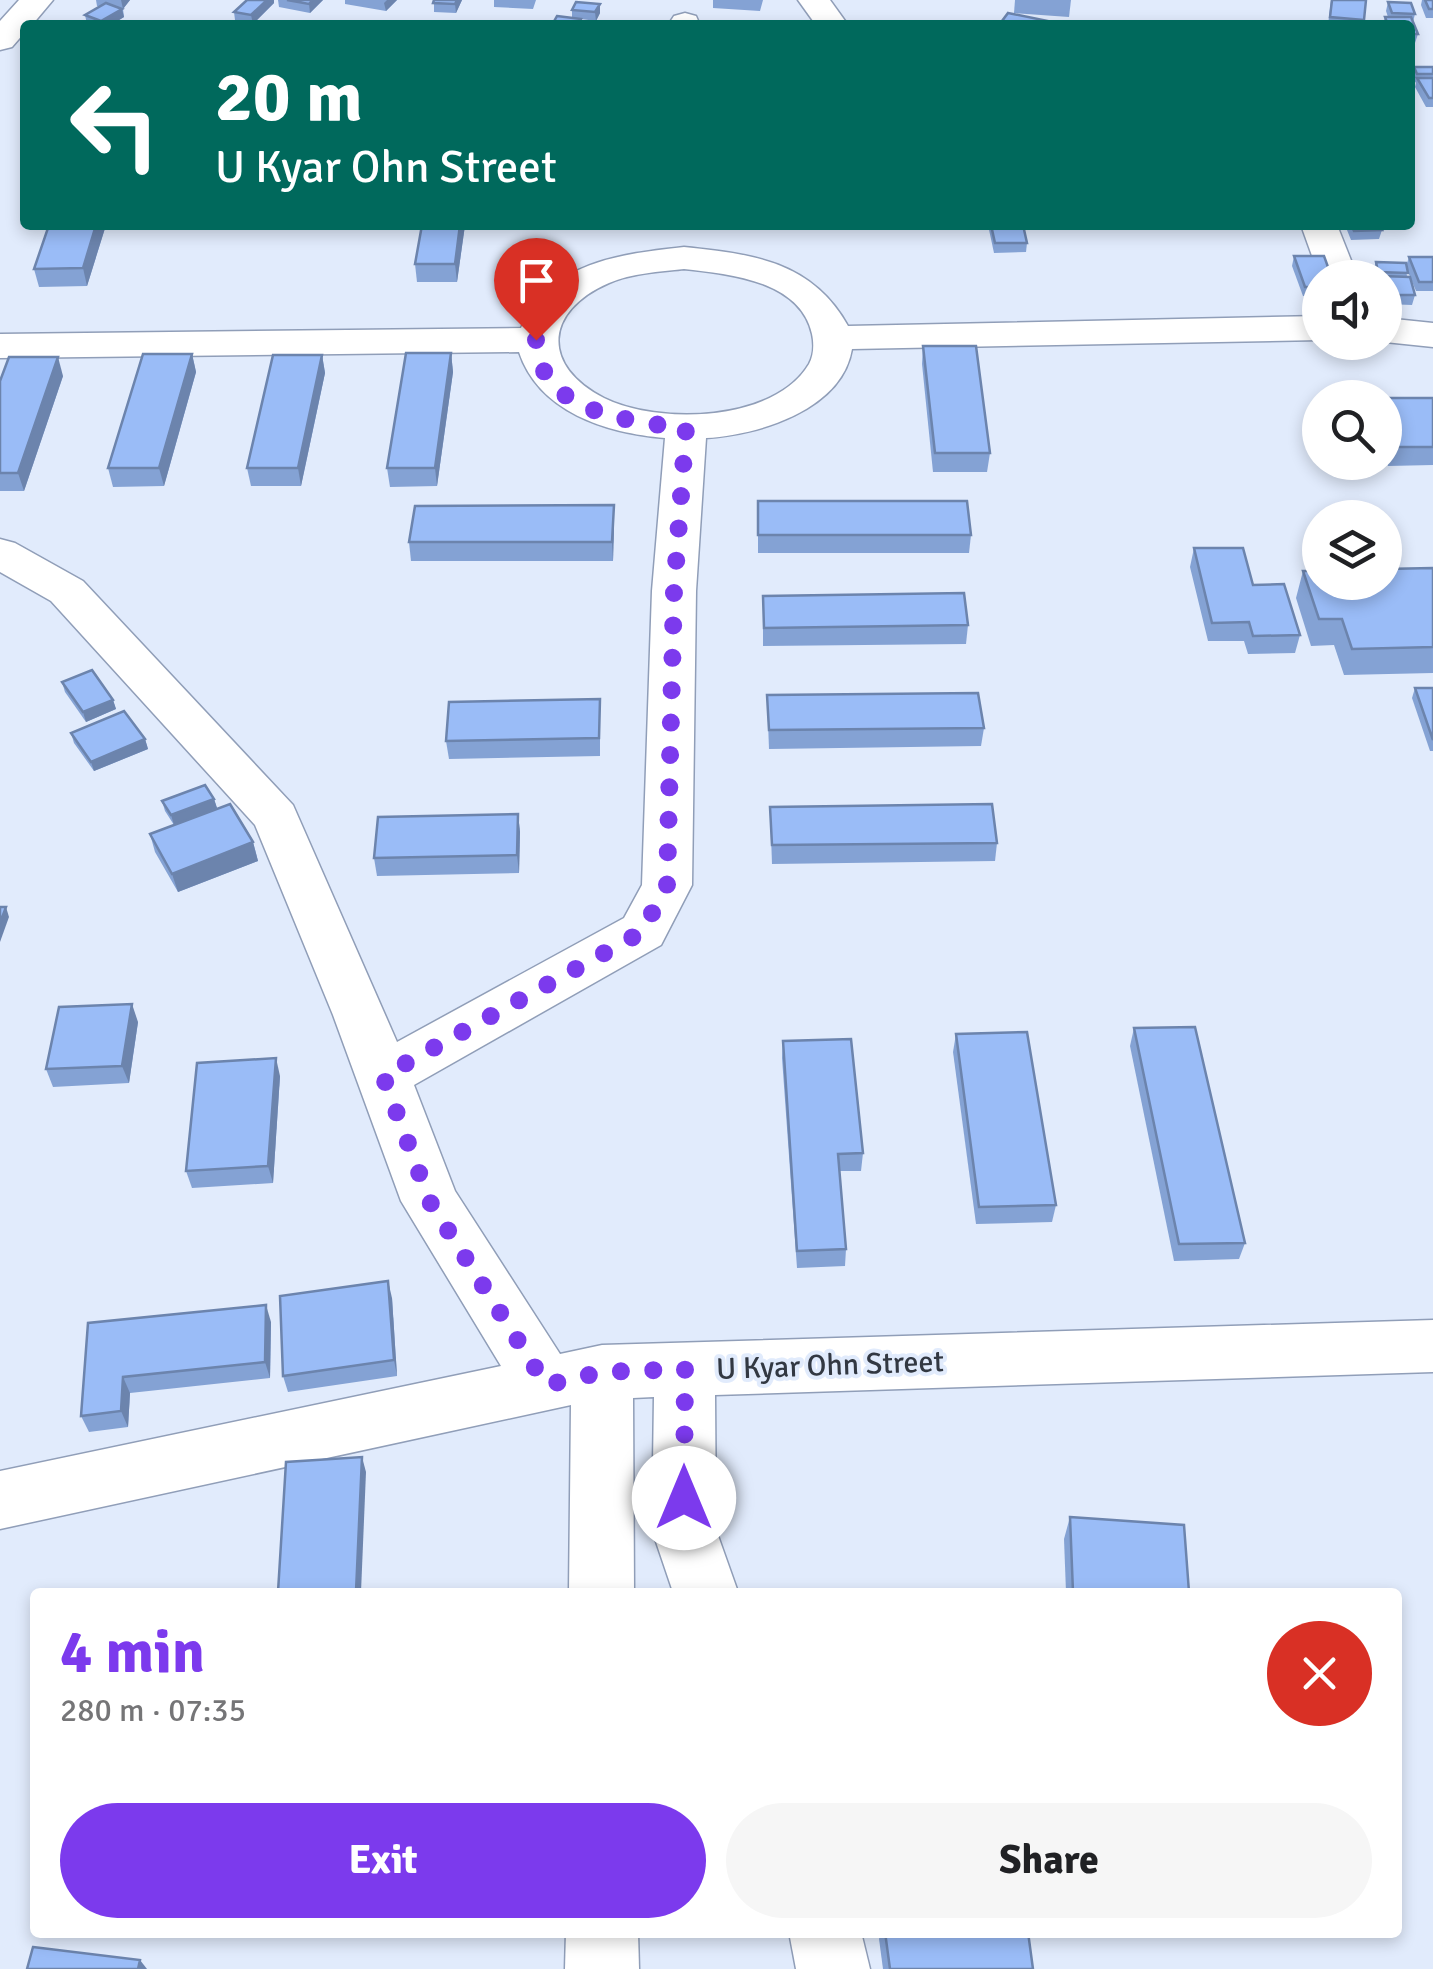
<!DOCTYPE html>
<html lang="en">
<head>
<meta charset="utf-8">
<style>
  body { margin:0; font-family:Signika,sans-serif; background:#f6f6f6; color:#202124; height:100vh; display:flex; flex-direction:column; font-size:38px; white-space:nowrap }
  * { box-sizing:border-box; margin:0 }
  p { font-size:32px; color:#757577 }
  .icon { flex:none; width:55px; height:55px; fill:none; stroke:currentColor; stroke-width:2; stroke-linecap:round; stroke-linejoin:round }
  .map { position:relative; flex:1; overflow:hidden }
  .panel { position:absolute; left:30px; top:1588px; width:1372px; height:350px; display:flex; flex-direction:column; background:#fff; border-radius:10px; box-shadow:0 5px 15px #0003 }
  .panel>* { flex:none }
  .banner { position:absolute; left:20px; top:20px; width:1395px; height:210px; border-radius:10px; box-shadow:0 5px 15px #0003; background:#00695c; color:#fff; overflow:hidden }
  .tools { position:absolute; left:1302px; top:260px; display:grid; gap:20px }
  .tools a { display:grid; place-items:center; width:100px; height:100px; border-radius:50%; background:#fff; box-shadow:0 5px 15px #0003; font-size:50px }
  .pin { position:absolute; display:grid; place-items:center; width:85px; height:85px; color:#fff; margin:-102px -42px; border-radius:50% 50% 50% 0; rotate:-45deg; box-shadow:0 0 10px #0007 }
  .pin .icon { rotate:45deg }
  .me { position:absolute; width:110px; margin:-55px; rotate:0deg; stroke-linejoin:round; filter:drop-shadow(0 0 8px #0008) }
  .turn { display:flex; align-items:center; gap:35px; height:210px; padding:0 30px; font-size:45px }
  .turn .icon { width:130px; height:130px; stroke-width:2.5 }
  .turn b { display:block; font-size:70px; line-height:85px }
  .round { display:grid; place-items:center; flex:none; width:105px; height:105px; border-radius:52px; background:#f6f6f6 }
  .head { display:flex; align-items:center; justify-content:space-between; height:170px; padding:0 30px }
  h1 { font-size:60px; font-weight:800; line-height:75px; color:#7c3aed }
  .cta { display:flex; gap:20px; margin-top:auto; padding:20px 30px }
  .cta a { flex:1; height:115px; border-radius:60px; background:#7c3aed; color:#fff; font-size:40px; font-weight:800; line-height:115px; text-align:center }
  .cta a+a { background:#f6f6f6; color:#202124 }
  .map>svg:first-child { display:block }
</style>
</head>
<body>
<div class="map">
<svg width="1433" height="1969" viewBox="0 0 1433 1969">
  <rect width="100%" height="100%" fill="#e1ebfc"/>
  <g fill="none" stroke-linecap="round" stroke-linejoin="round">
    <g stroke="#909eb8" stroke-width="3">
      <g id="minor">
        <path d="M19,0H53L32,25H25V32L12,47L0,50V21Z"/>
        <path d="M798,0H830L848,25H816Z"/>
        <path d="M685,13L696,16L700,25H668L674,16Z"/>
        <path d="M1301,225H1337L1358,278H1320Z"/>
        <path d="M684,247C752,254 812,261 848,326L1320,316V340L852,349C842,410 758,435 706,438L696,591L692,885L661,945L414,1085L455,1191L560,1354L602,1345L1433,1320V1372L715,1395L716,1530L738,1592H673L652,1530L654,1397L633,1398L634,1592H569L571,1405L0,1529V1471L501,1366L401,1201L333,1015L255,825L51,601L0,572V539L15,543L83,581L293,805L397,1042L624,918L642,885L652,591L665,438C606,433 539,412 519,352L0,358V334L521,328C549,262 621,254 684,247ZM684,269C728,274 800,280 812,334C814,343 814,355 809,364C775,422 658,425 604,398C541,366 544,311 609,283C632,273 659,272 684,269Z"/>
        <path d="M1385,318L1433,323V347L1385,342Z"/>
        <path d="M566,1932H638L639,1969H565Z"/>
        <path d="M789,1932H861L870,1969H796Z"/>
      </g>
    </g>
    <use href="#minor" fill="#fff" fill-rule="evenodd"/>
  </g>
  <g fill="#84a2d4">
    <path d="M96,0H130L123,9L124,17L111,25H90L87,24L85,15L100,7L97,6Z"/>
    <path d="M247,0H274V3L253,24L235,20L234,12Z"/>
    <path d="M278,0H323L310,13L279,7Z"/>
    <path d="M345,0H397L386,11L345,4Z"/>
    <path d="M434,0H462L456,13L434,12Z"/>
    <path d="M494,0H536L533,9L494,7Z"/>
    <path d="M713,0H763L760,11L713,8Z"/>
    <path d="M1015,0H1071L1069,17L1014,13Z"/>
    <path d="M1331,0H1366L1363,25H1328Z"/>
    <path d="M1422,0H1433V18H1426L1421,5Z"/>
    <path d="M1388,2L1415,14L1413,22L1418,34L1415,43H1410V25H1383L1385,17H1388L1386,11Z"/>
    <path d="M572,10L600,13L596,21L581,19V25H552L572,18Z"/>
    <path d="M1414,67H1433V107H1426L1415,87L1416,83L1411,76Z"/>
    <path d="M49,225H106L87,286L39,287L34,269Z"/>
    <path d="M465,225L457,282H417L415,264Z"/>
    <path d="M988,225H1023L1027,243L1026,252L994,253Z"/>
    <path d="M1345,225H1379L1382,230L1379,239L1351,240Z"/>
    <path d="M1294,256L1320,278V296H1303L1292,266Z"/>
    <path d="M1409,257H1433V291H1416L1406,267L1407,277L1415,295L1412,305L1385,304V278H1375L1373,271L1376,262L1406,266Z"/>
    <path d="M923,346L990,453L987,472H933L922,364Z"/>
    <path d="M451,353L453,372L437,486L390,487L387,468Z"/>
    <path d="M192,354L196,372L164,486L113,487L108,468Z"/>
    <path d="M322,355L325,373L301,486H251L247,468Z"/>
    <path d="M63,376L24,491H0V381Z"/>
    <path d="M1385,398H1433V465L1388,466L1385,457Z"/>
    <path d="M758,501L971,535L969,553H758Z"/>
    <path d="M614,524L613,561H411L409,542Z"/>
    <path d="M1194,548L1253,585L1300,635L1295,653L1248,654L1244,641H1208L1190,567Z"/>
    <path d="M1433,568V673L1344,675L1334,645L1311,646L1296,598L1303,571Z"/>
    <path d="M763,596L968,625L966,644L763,646Z"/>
    <path d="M62,682L113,700L116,709L86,722L65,692Z"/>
    <path d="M1415,688H1433V751H1430L1412,698Z"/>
    <path d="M767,695L984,728L981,746L769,749Z"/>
    <path d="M600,699V756L449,759L446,741Z"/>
    <path d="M71,733L145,739L148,749L94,771L74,743Z"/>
    <path d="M214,799L217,808L253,842L258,861L178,892L155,852L150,834L174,825L165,811L162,801Z"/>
    <path d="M770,807L997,843L995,861L772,864Z"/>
    <path d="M518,814L520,832L519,873L377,876L374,858Z"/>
    <path d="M138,1022L129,1083L53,1087L46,1069Z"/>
    <path d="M1134,1028L1245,1243L1239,1259L1174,1261L1130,1046Z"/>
    <path d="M956,1034L1056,1205L1052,1222L976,1224L953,1052Z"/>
    <path d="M783,1041L863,1153L861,1171H839L846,1249L845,1266L797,1268L782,1058Z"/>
    <path d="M280,1076L273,1183L192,1188L186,1171Z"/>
    <path d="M392,1298L397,1376L288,1392L283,1376Z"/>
    <path d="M271,1322L270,1378L130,1393L128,1427L89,1432L81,1416L88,1323Z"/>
    <path d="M1070,1517L1189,1592H1066L1064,1539Z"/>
    <path d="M881,1932H1028L1033,1969H883L879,1939Z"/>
  </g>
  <g fill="#6c84ad">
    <path d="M121,0H130L123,9Z"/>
    <path d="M267,0H274V3L253,24L251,15Z"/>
    <path d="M313,0H323L310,13L309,4Z"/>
    <path d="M387,0H397L386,11L384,3Z"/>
    <path d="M457,0H462L456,13L455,4Z"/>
    <path d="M600,4V13L596,21L595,12Z"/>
    <path d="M122,9L124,17L111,25H102L101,21Z"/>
    <path d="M96,225H106L87,286L83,268Z"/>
    <path d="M460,225H465L457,282L455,264Z"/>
    <path d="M451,353L453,372L437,486L435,468Z"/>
    <path d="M192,354L196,372L164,486L159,468Z"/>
    <path d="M322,355L325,373L301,486L298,468Z"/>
    <path d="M58,357L63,376L24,491L18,473Z"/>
    <path d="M614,505V524L613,561L612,542Z"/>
    <path d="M113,700L116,709L86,722L83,712Z"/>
    <path d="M145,739L148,749L94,771L91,762Z"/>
    <path d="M214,799L217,808L174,825L171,815Z"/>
    <path d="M518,814L520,832L519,873L517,855Z"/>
    <path d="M253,842L258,861L178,892L172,874Z"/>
    <path d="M6,907L9,917L0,942V923Z"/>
    <path d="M132,1004L138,1022L129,1083L122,1066Z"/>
    <path d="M276,1058L280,1076L273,1183L268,1166Z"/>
    <path d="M388,1281L392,1298L397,1376L394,1360Z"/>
    <path d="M266,1305L271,1322L270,1378L265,1362Z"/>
    <path d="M123,1377L130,1393L128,1427L121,1411Z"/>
    <path d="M362,1457L366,1472L361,1592H356Z"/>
    <path d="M140,1960L147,1969H138Z"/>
  </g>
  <g fill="#9abcf7" stroke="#6c84ad" stroke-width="2.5">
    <path d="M247,0H267L251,15L234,12Z"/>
    <path d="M287,0H313L309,4Z"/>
    <path d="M434,0H457L455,4L433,3Z"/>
    <path d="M1332,0H1366L1364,20L1330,17Z"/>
    <path d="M1425,0H1433V9H1429Z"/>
    <path d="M576,2L600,4L595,12L572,10Z"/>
    <path d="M1388,2L1411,3L1415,14L1392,13Z"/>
    <path d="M106,3L122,9L101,21L85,15Z"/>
    <path d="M1008,13L1048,21L1045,25H999Z"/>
    <path d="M557,16L581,19L578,25H552Z"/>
    <path d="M1385,17H1411L1418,34H1410V25H1388Z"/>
    <path d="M1414,67H1433V74H1417Z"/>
    <path d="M1417,78H1433V98H1429Z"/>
    <path d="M49,225H96L83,268L34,269Z"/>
    <path d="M422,225H460L455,264H415Z"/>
    <path d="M991,225H1023L1027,243H995Z"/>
    <path d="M1351,225H1379L1382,230L1354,231Z"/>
    <path d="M1294,256H1324L1332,278H1320V287H1305Z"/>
    <path d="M1409,257H1433V282H1419Z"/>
    <path d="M1376,262L1406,263L1408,273L1378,272Z"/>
    <path d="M1381,276L1410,277L1415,295H1386L1385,278H1381Z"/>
    <path d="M923,346H976L990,453H935Z"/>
    <path d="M406,353H451L435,468H387Z"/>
    <path d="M143,354H192L159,468H108Z"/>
    <path d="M273,355H322L298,468H247Z"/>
    <path d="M9,357H58L18,473H0V381Z"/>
    <path d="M1385,398H1433V447H1394L1385,425Z"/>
    <path d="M758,501H967L971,535H758Z"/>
    <path d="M614,505L612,542H409L415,506Z"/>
    <path d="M1194,548H1243L1253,585L1284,584L1300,635L1253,636L1249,622L1212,623Z"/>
    <path d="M1433,568V647L1352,649L1342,619H1319L1303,571H1320V582H1385V569Z"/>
    <path d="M964,593L968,625L764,628L763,596Z"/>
    <path d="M92,670L113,700L83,712L62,682Z"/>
    <path d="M1415,688H1433V740Z"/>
    <path d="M978,693L984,728L769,730L767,695Z"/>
    <path d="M600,699L599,738L446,741L449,702Z"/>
    <path d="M124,711L145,739L91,762L71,733Z"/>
    <path d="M205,785L214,799L171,815L162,801Z"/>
    <path d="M230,804L253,842L172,874L150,834Z"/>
    <path d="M992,804L997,843L772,845L770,807Z"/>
    <path d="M518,814L517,855L374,858L378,817Z"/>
    <path d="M0,907H6L0,923Z"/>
    <path d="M132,1004L122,1066L46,1069L59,1007Z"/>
    <path d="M1195,1027L1245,1243L1179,1244L1134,1028Z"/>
    <path d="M1027,1032L1056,1205L979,1207L956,1034Z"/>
    <path d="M851,1039L863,1153L838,1154L846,1249L797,1251L783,1041Z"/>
    <path d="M276,1058L268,1166L186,1171L197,1063Z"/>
    <path d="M388,1281L394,1360L283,1376L280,1296Z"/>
    <path d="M266,1305L265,1362L123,1377L121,1411L81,1416L88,1323Z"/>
    <path d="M362,1457L356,1592H278L286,1462Z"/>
    <path d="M1070,1517L1184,1525L1189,1592H1073Z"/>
    <path d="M885,1932H1028L1033,1969H890Z"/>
    <path d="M33,1947L140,1960L138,1969H27Z"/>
  </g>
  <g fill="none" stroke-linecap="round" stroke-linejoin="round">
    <path stroke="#7c3aed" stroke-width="18" stroke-dasharray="0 32.4" d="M536,340C538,350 540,362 544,371C567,416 642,423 686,428L674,591L667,885L642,932L383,1076L430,1202L546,1385L602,1372L685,1369L684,1498"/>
  </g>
  <g text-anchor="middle" stroke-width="8" stroke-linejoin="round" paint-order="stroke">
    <g font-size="30" fill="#323842" stroke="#e1ebfc">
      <text transform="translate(830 1365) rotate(-2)" y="10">U Kyar Ohn Street</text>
    </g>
  </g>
</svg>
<div class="tools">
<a><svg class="icon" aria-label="sound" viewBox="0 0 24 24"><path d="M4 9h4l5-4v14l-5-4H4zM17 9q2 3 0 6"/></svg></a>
<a><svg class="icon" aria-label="search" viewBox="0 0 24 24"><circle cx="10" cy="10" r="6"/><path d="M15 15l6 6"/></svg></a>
<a><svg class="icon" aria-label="layers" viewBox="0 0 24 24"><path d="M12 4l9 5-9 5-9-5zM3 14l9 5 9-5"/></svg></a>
</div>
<div class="pin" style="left:536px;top:340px;background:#d93025"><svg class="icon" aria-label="arrive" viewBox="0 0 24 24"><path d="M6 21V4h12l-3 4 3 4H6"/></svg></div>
<svg class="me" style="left:684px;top:1498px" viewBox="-20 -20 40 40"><circle r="19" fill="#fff"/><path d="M0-13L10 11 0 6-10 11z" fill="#7c3aed"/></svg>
<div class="banner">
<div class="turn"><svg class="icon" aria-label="left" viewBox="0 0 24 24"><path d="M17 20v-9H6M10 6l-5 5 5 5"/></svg><div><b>20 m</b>U Kyar Ohn Street</div></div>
</div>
<section class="panel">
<div class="head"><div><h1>4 min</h1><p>280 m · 07:35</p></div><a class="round" style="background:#d93025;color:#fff"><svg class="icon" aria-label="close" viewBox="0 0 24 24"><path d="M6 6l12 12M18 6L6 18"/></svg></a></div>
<div class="cta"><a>Exit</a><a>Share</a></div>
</section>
</div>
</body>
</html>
